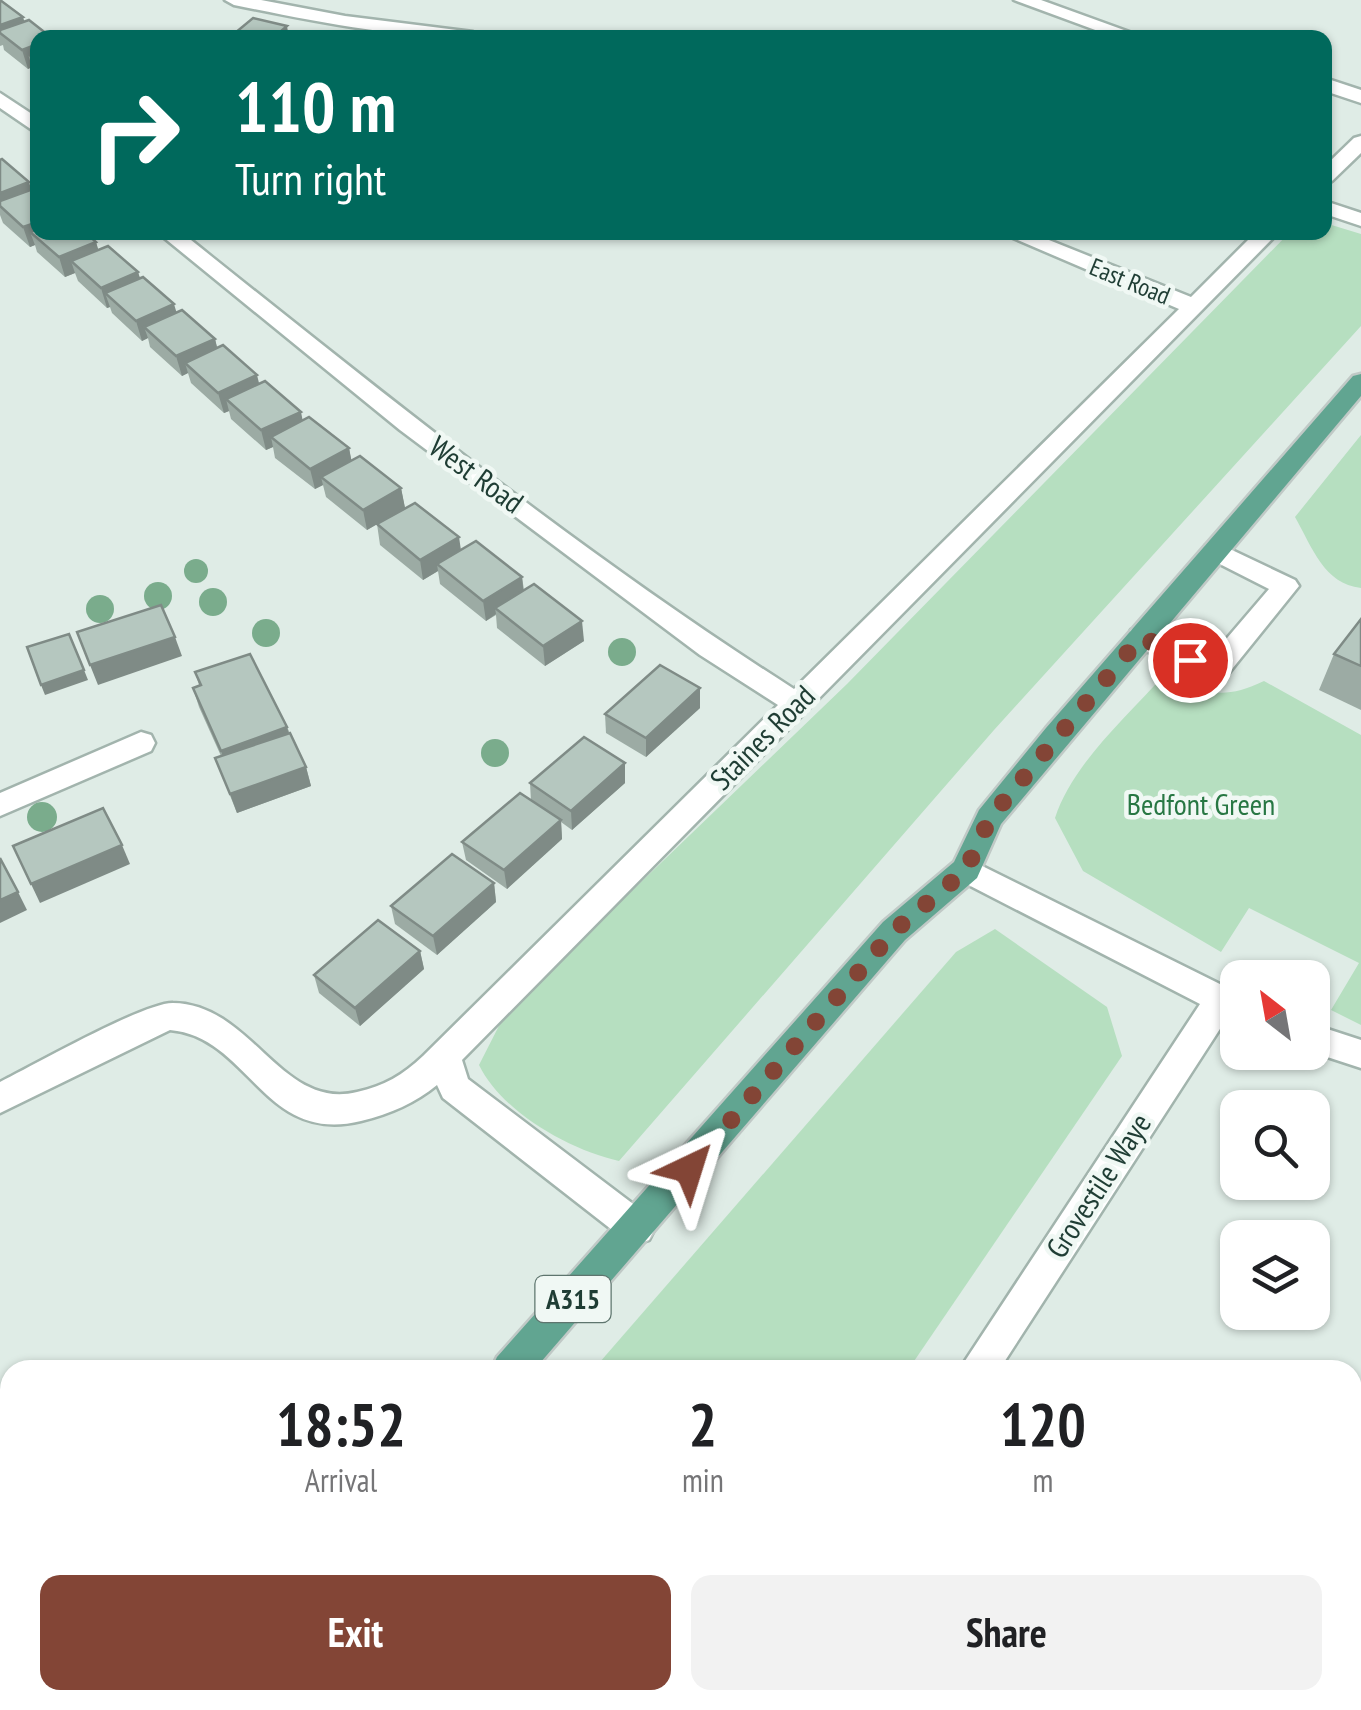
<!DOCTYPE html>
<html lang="en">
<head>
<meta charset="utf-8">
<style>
  body { margin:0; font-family:"PT Sans Narrow",sans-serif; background:#f2f2f2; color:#202124; height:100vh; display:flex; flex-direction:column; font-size:38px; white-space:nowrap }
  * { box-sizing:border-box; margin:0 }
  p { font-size:32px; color:#757577 }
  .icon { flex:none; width:55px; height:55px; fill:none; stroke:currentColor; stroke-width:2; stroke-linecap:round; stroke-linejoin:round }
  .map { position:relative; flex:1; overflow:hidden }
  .drawer { position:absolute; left:0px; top:1360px; width:1362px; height:350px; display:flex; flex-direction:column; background:#fff; border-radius:30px 30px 0 0; box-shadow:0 2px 8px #0004 }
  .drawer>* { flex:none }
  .top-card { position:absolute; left:30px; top:30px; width:1302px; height:210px; border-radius:20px; box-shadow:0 2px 8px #0004; background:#00695c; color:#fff; overflow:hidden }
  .needle { width:65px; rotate:329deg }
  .fabs { position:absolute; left:1220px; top:960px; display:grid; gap:20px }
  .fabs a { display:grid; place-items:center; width:110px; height:110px; border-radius:20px; background:#fff; box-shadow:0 2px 8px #0004; font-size:50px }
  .pin { position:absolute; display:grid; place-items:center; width:85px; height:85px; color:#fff; margin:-42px; border:5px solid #fff; border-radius:50%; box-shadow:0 2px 10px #0007 }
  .me { position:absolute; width:110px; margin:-55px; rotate:41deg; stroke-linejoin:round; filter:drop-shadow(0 0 8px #0008) }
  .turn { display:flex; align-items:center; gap:35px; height:210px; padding:0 40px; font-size:45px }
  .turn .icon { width:130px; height:130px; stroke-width:2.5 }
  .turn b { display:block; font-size:70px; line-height:85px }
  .eta { display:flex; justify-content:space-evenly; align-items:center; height:170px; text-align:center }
  .eta b { font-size:60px; font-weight:700; line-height:70px }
  .action { display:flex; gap:20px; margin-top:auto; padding:20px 40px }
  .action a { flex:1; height:115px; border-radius:20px; background:#834536; color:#fff; font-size:40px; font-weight:700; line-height:115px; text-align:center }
  .action a+a { background:#f2f2f2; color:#202124 }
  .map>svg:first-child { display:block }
</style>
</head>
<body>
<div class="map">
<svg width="1361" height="1710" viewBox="0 0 1361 1710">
  <rect width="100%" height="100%" fill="#dfece6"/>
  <g fill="#b6dfc0">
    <path d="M1325,223L1361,234V326L994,730L619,1161C569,1150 502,1112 479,1065L506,1012L847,684L1289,233L1325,232Z"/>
    <path d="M1361,435V588C1324,584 1312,547 1295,517Z"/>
    <path d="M1164,675C1203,693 1223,701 1264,681L1361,735V1025L1331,1010L1359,963L1249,908L1221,952L1083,871L1055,818C1073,763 1126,718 1164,675Z"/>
    <path d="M995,929L1107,1007L1122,1056L908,1370H593L956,952Z"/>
    <path d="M10,1579V1700H99L90,1710H0V1583Z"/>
  </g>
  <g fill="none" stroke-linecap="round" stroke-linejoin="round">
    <g stroke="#a2b4ad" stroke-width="5">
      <g id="lane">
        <path d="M1215,542L1295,580L1299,586L1224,679L1214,682L1131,644L1128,637L1131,630L1141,627L1210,658L1269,589L1206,557L1202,551L1206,545Z"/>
        <path d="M1361,1442V1499L1352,1502V1445Z"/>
        <path d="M1248,1700H1290L1286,1710H1244Z"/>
      </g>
    </g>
    <g stroke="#a2b4ad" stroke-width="5">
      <g id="street">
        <path d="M225,0H261L345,16L473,32L482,38C397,38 317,22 234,5Z"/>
        <path d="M1014,0H1041L1146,38H1117Z"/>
        <path d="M1325,78L1361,90V103L1325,91Z"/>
        <path d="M0,93L38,118V134L0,108Z"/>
        <path d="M1361,136V153L1332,181L1325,183V166L1354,138Z"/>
        <path d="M1325,201L1361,213V226L1325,214Z"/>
        <path d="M157,232H181C380,391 579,552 794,689L1179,309L999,232H1029L1191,297L1256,232H1279L462,1060L468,1079L649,1216L655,1228L649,1240L637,1244L625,1240L443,1098L437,1085C415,1103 390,1114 361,1121C263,1145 250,1037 170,1030L0,1113V1082C32,1066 145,1002 173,1003C252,1004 281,1111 357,1092C384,1086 403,1075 423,1056L778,705L700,655L400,430Z"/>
        <path d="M141,732L151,735L155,743L151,751L0,816V793Z"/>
        <path d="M966,858L1238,993V1020L1227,1018L999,1370H959L1200,1004L955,878L951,870L955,862Z"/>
        <path d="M1312,1024L1361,1040V1068L1312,1052Z"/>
        <path d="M829,1700H871L872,1710H830Z"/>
      </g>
    </g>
    <g stroke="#c0c9c6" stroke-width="5">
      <g id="primary">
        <path d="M1361,374V396L1001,824L977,878L905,940L534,1370H491L497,1357L883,922L954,862L979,810L1046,728L1353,376Z"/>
        <path d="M181,1700H228L224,1710H177Z"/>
      </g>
    </g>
    <use href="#lane" fill="#fff" fill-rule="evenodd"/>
    <use href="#street" fill="#fff" fill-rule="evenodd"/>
    <use href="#primary" fill="#61a591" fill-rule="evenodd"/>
  </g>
  <g fill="#7aac8c">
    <circle cx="196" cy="571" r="12"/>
    <circle cx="158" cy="596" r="14"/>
    <circle cx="213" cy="602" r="14"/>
    <circle cx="100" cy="609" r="14"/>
    <circle cx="266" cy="633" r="14"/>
    <circle cx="622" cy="652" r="14"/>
    <circle cx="495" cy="753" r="14"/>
    <circle cx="42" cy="817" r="15"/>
  </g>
  <g fill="#9caba4">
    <path d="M0,0L24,22L38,38V76L34,73L32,67L28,69L4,50L3,45L0,46Z"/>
    <path d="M0,160L38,232L96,242L98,250L138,272L140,278L177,313L215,339L217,348L302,421L349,448L351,460L401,488L405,508L367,530L326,497L323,485L315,489L275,458L273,447L266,450L231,419L229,411L224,413L191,383L188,373L182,376L150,347L148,338L142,341L112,313L110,307L107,308L78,281L75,273L65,277L37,252L35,245L30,247L3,223L0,215Z"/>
    <path d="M377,524L461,550L522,577L524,590L584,641L545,666L497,628L496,615L486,621L440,584L438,571L423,580L380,545Z"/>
    <path d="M1361,619V710L1319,690L1334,654Z"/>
    <path d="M195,672L287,727L306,767L311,786L237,813L215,758L221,756L199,707L193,688L199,685Z"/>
    <path d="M700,708L646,757L606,733L605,714Z"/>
    <path d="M625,763V783L572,830L561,822L562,839L507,889L466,860L462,842L531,801L530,783Z"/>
    <path d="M494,883L496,902L437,955L395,924L391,906Z"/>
    <path d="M420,951L424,969L360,1026L319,993L314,975Z"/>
  </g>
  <g fill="#7f8b86">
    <path d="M23,17L29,36L0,33V25Z"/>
    <path d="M287,26L289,38H273Z"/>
    <path d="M38,44V61L28,54L32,67L28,69L22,50Z"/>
    <path d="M29,182L35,202L0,206V193Z"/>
    <path d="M38,222V232H30L35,245L30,247L23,227Z"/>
    <path d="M96,242L102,262L71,261L75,273L65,277L59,257Z"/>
    <path d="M138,272L144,292L105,293L110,307L107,308L101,288Z"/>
    <path d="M174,304L180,324L144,327L148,338L142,341L136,321Z"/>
    <path d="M215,339L220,359L185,363L188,373L182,376L176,356Z"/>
    <path d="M257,375L262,395L226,399L229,411L224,413L218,393Z"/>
    <path d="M301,412L305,432L271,437L273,447L266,450L261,430Z"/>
    <path d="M349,448L353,468L321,477L323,485L315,489L310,469Z"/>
    <path d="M401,488L405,508L367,530L363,510Z"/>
    <path d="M459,537L462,557L437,564L438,571L423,580L420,560Z"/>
    <path d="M522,577L524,597L495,608L496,614L486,621L483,601Z"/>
    <path d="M582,621L584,641L545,666L543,646Z"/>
    <path d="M175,637L182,656L98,685L90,665Z"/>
    <path d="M84,670L88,680L45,695L41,685Z"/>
    <path d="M700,688V708L646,757V738Z"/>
    <path d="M287,727L292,747L228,770L221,751Z"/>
    <path d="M625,763V783L572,830L571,811Z"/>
    <path d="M306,767L311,786L237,813L230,794Z"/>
    <path d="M561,820L562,839L507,889L504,870Z"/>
    <path d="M122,845L130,864L40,903L31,884Z"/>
    <path d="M494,883L496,902L437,955L433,936Z"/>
    <path d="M18,892L27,910L0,923V900Z"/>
    <path d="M420,951L424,969L360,1026L355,1008Z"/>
  </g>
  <g fill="#b5c7bf" stroke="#7f8b86" stroke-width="2.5">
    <path d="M0,0L23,17L0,25Z"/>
    <path d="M253,18L287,26L273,38H229Z"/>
    <path d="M29,20L52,38H38V44L22,50L0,33V30Z"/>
    <path d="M38,50V61L28,54Z"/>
    <path d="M2,159L29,182L0,193V160Z"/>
    <path d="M33,189L38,193V222L23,227L0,206V201Z"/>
    <path d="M38,229V232H85L96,242L59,257L30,232Z"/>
    <path d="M108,246L138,272L101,288L71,261Z"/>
    <path d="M143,277L174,304L136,321L105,293Z"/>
    <path d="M182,310L215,339L176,356L144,327Z"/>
    <path d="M223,345L257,375L218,393L185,363Z"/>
    <path d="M265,381L301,412L261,430L226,399Z"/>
    <path d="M309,417L349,448L310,469L271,437Z"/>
    <path d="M360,456L401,488L363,510L321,477Z"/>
    <path d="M415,503L459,537L420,560L377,524Z"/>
    <path d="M476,541L522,577L483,601L437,564Z"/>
    <path d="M534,584L582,621L543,646L495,608Z"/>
    <path d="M161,605L175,637L90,665L77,632Z"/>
    <path d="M1361,619V666L1334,654Z"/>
    <path d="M69,634L84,670L41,685L27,647Z"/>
    <path d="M250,654L287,727L221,751L193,688L201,685L195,672Z"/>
    <path d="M660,665L700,688L646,738L605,714Z"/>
    <path d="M290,733L306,767L230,794L215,758Z"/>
    <path d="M584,737L625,763L571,811L530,783Z"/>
    <path d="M520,793L561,820L504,870L462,842Z"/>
    <path d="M103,808L122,845L31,884L13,846Z"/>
    <path d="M452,854L494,883L433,936L391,906Z"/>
    <path d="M0,858L18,892L0,900Z"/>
    <path d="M378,920L420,951L355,1008L314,975Z"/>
    <path d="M351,1700H364L372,1710H340Z"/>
  </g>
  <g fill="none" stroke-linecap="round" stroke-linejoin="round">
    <path stroke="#834536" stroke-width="18" stroke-dasharray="0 32.4" d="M689,1169L894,931L966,870L990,818L1141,637L1190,660"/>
  </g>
  <g text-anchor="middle" stroke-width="9" stroke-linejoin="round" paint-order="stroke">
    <g font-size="25" fill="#1f3d34" stroke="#f0f8f4">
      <text transform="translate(1130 281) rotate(22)" y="9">East Road</text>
    </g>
    <rect fill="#f0f8f4" stroke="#5e756e" stroke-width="2.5" x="535.5" y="1276" width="75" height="46" rx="8"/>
    <g font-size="28" font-weight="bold" fill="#1f3d34">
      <text x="573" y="1309">A315</text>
    </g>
    <g font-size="30" fill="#1f3d34" stroke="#f0f8f4">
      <text transform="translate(476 475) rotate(36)" y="10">West Road</text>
      <text transform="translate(763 738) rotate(-45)" y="10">Staines Road</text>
      <text transform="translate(1099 1186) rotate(-57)" y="10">Grovestile Waye</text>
    </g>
    <g font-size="30" fill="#277743" stroke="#f0f8f4">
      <text x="1201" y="815">Bedfont Green</text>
    </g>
  </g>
</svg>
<div class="fabs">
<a><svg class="needle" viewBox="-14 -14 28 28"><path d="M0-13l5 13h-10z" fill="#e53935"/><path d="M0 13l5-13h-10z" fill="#757577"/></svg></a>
<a><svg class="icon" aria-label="search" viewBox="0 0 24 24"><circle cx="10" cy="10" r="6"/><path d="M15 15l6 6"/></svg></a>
<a><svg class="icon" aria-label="layers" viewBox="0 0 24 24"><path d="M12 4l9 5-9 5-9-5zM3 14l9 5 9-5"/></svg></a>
</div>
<div class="pin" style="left:1190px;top:660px;background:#d93025"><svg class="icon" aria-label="arrive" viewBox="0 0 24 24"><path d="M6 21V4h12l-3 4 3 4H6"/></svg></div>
<svg class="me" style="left:689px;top:1169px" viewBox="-20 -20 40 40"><path d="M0-17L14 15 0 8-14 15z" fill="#834536" stroke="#fff" stroke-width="4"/></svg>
<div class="top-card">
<div class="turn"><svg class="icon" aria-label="right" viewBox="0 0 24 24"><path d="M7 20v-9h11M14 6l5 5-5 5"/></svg><div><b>110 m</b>Turn right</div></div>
</div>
<section class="drawer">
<div class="eta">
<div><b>18:52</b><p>Arrival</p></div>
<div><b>2</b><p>min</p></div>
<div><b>120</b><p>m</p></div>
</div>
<div class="action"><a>Exit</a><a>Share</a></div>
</section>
</div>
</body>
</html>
